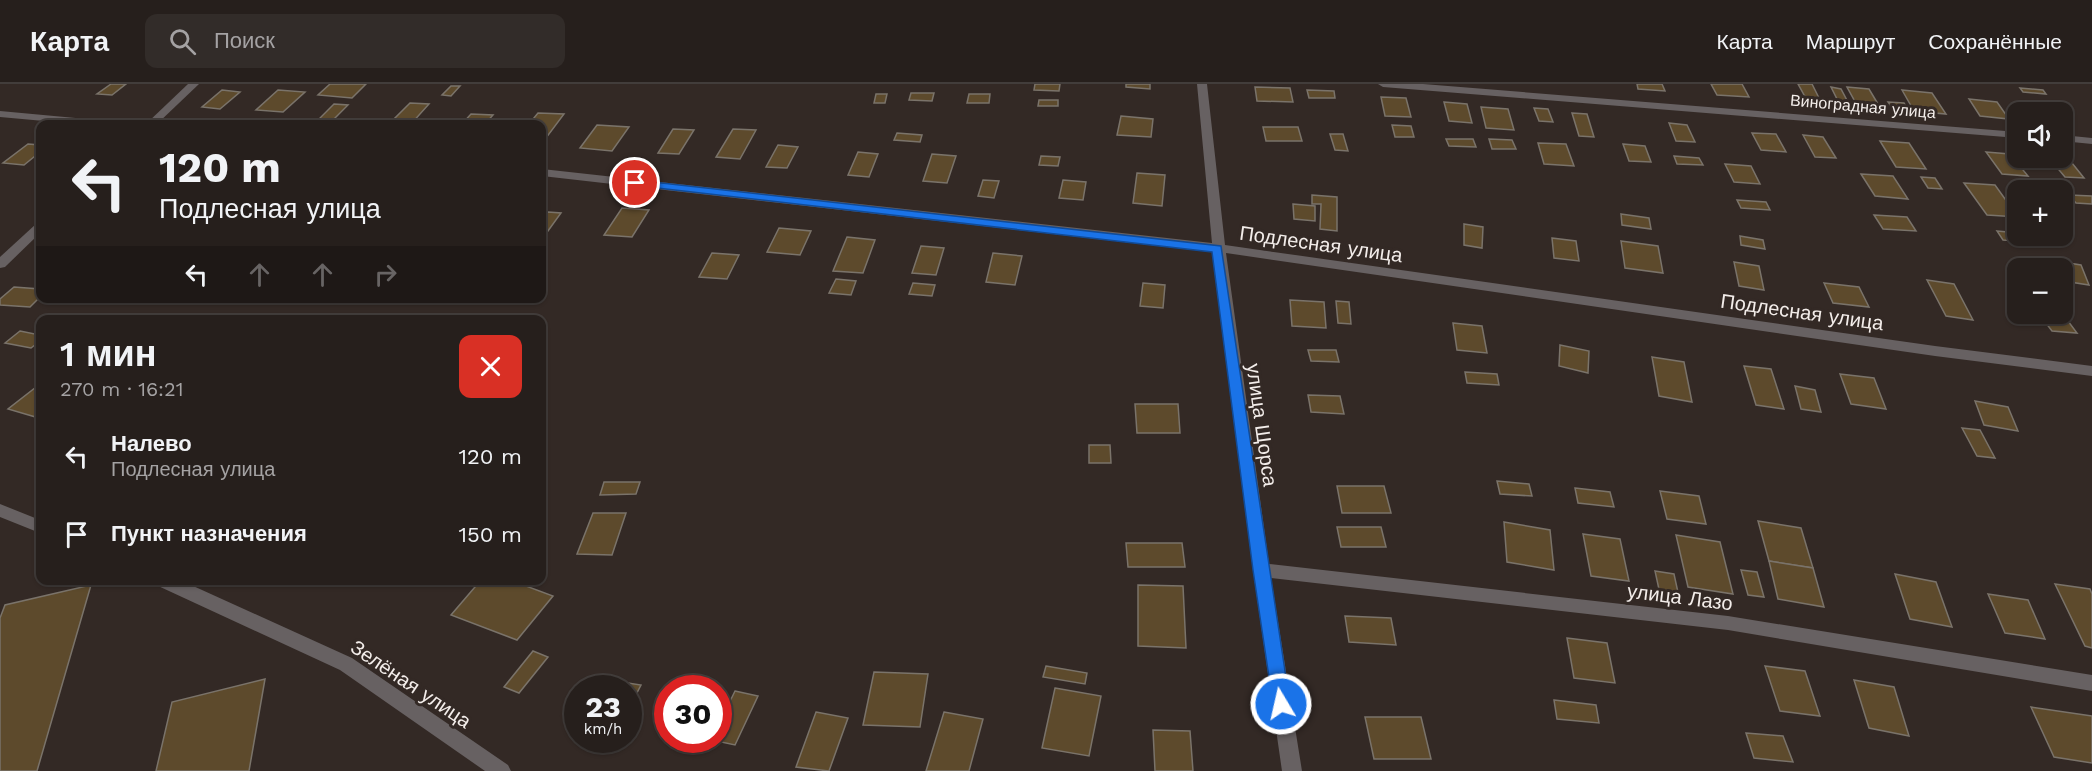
<!DOCTYPE html>
<html lang="ru">
<head>
<meta charset="utf-8">
<style>
  body { margin:0; font-family:"Work Sans",sans-serif; background:#322c29; color:#f1f3f6; height:100vh; display:flex; flex-direction:column; font-size:22px; white-space:nowrap }
  * { box-sizing:border-box; margin:0 }
  p { font-size:20px; color:#a4a2a3 }
  .icon { flex:none; width:33px; height:33px; fill:none; stroke:currentColor; stroke-width:2; stroke-linecap:round; stroke-linejoin:round }
  .map { position:relative; flex:1; overflow:hidden }
  .drawer { position:absolute; left:36px; top:231px; width:510px; height:270px; display:flex; flex-direction:column; background:#261f1c; border-radius:12px; box-shadow:0 2px 4px #0004,0 0 0 2px #423d3b }
  .drawer>* { flex:none }
  .hud { position:absolute; left:36px; top:36px; width:510px; height:183px; border-radius:12px; box-shadow:0 2px 4px #0004,0 0 0 2px #423d3b; background:#261f1c; color:#f1f3f6; overflow:hidden }
  .controls { position:absolute; left:2007px; top:18px; display:grid; gap:12px }
  .controls a { display:grid; place-items:center; width:66px; height:66px; border-radius:12px; background:#261f1c; box-shadow:0 2px 4px #0004,0 0 0 2px #423d3b; font-size:30px }
  .speed { position:absolute; left:564px; top:591px; display:flex; gap:12px; font-size:30px; font-weight:700; text-align:center }
  .speed>* { display:grid; place-content:center; width:78px; height:78px; border-radius:50%; background:#261f1c; box-shadow:0 2px 4px #0004,0 0 0 2px #423d3b; line-height:1 }
  .speed small { font-size:15px; font-weight:400 }
  .speed .limit { border:9px solid #d22; background:#fff; color:#111 }
  .pin { position:absolute; display:grid; place-items:center; width:51px; height:51px; color:#fff; margin:-26px; border:3px solid #fff; border-radius:50%; box-shadow:0 2px 6px #0007 }
  .me { position:absolute; width:66px; margin:-33px; rotate:351deg; stroke-linejoin:round; filter:drop-shadow(0 0 4px #0008) }
  .turn { display:flex; align-items:center; gap:21px; height:126px; padding:0 24px; font-size:27px }
  .turn .icon { width:78px; height:78px; stroke-width:2.5 }
  .turn b { display:block; font-size:42px; line-height:51px }
  .lanes { display:flex; align-items:center; height:57px; padding:0 24px; background:#0003; justify-content:center; gap:30px; direction:ltr }
  .lanes .off { opacity:.35 }
  .round { display:grid; place-items:center; flex:none; width:63px; height:63px; border-radius:12px; background:#322c29 }
  .headline { display:flex; align-items:center; justify-content:space-between; height:102px; padding:0 24px }
  h1 { font-size:36px; font-weight:600; line-height:45px }
  ul { padding:0; list-style:none }
  li { display:flex; align-items:center; gap:18px; height:78px; padding:0 24px }
  li div { flex:1 }
  li b { display:block; font-size:22px }
  li em { font-style:normal }
  header { display:flex; align-items:center; gap:36px; box-sizing:border-box; height:84px; padding:0 30px; background:#261f1c; border-bottom:2px solid #423d3b }
  header strong { font-size:28px }
  nav { display:flex; gap:33px; margin-inline-start:auto; font-size:21px }
  .search { width:420px; height:54px; background:#322c29; display:flex; align-items:center; gap:15px; box-sizing:border-box; padding:0 21px; border-radius:12px; color:#a4a2a3; font-size:22px }
  .map>svg:first-child { display:block }
</style>
</head>
<body>
<header>
<strong>Карта</strong>
<div class="search"><svg class="icon" aria-label="search" viewBox="0 0 24 24"><circle cx="10" cy="10" r="6"/><path d="M15 15l6 6"/></svg>Поиск</div>
<nav><a>Карта</a><a>Маршрут</a><a>Сохранённые</a></nav>
</header>
<div class="map">
<svg width="2092" height="687" viewBox="0 0 2092 687">
  <rect width="100%" height="100%" fill="#332925"/>
  <g fill="#5d4a2c" stroke="#7a736a" stroke-width="1.5">
    <path d="M111,0H126L112,11L97,10Z"/>
    <path d="M330,0H366L352,14L318,11Z"/>
    <path d="M1035,0H1060L1059,7L1034,6Z"/>
    <path d="M1126,0H1150V5L1126,3Z"/>
    <path d="M1637,0H1662L1665,7L1638,5Z"/>
    <path d="M1711,0H1742L1749,13L1717,11Z"/>
    <path d="M1798,0H1812L1822,20L1808,18Z"/>
    <path d="M451,2H460L451,12L442,11Z"/>
    <path d="M1255,3L1290,4L1293,18L1257,17Z"/>
    <path d="M1831,3L1841,5L1850,22L1840,21Z"/>
    <path d="M1847,3L1869,5L1881,25L1858,23Z"/>
    <path d="M2020,4L2043,6L2046,10L2023,8Z"/>
    <path d="M222,6L240,8L220,25L202,23Z"/>
    <path d="M278,6L305,8L283,28L256,26Z"/>
    <path d="M1307,6L1334,7L1335,14H1309Z"/>
    <path d="M1902,6L1932,9L1946,30L1914,27Z"/>
    <path d="M911,9H934L932,17L909,16Z"/>
    <path d="M876,10H887L885,19H874Z"/>
    <path d="M969,10H990L989,19H967Z"/>
    <path d="M1381,13L1406,14L1411,33L1385,32Z"/>
    <path d="M1969,15L1997,18L2009,35L1980,32Z"/>
    <path d="M1039,16H1058V22H1038Z"/>
    <path d="M1444,18L1467,20L1472,39L1449,37Z"/>
    <path d="M1888,18L1904,19L1912,32L1896,30Z"/>
    <path d="M410,19L429,20L411,40L391,38Z"/>
    <path d="M334,20L348,21L332,37L318,36Z"/>
    <path d="M1481,23L1508,25L1514,46L1486,44Z"/>
    <path d="M1534,24L1548,25L1553,38L1539,37Z"/>
    <path d="M538,29L564,30L543,58L542,40H529Z"/>
    <path d="M1572,29L1587,30L1594,53L1579,52Z"/>
    <path d="M471,30L493,31L485,40H462Z"/>
    <path d="M1121,32L1153,35L1151,53L1117,51Z"/>
    <path d="M1669,39L1687,41L1695,58L1676,57Z"/>
    <path d="M597,41L629,43L612,67L580,64Z"/>
    <path d="M1392,41L1411,42L1414,53H1395Z"/>
    <path d="M1263,43H1298L1302,57H1266Z"/>
    <path d="M673,45L694,46L679,70L658,69Z"/>
    <path d="M733,45L756,46L740,75L716,73Z"/>
    <path d="M897,49L922,51L920,58L894,56Z"/>
    <path d="M1752,49L1776,50L1786,68L1761,66Z"/>
    <path d="M1330,50H1343L1348,67L1335,66Z"/>
    <path d="M1803,51L1823,53L1836,74L1815,73Z"/>
    <path d="M1446,55H1473L1476,63L1449,62Z"/>
    <path d="M1489,55L1512,56L1516,65H1492Z"/>
    <path d="M1880,57L1909,59L1926,85L1896,83Z"/>
    <path d="M1538,59L1566,60L1574,82L1544,80Z"/>
    <path d="M28,60L40,61V68L24,81L3,79Z"/>
    <path d="M1623,60L1645,62L1651,78L1629,77Z"/>
    <path d="M778,61L798,63L787,84L766,83Z"/>
    <path d="M858,68L878,70L869,93L848,91Z"/>
    <path d="M1986,68L2010,70L2028,92L2002,90Z"/>
    <path d="M932,70L956,72L947,99L923,97Z"/>
    <path d="M1041,72L1060,73L1058,82L1039,81Z"/>
    <path d="M1674,72L1699,74L1703,81L1677,80Z"/>
    <path d="M2049,74H2068L2084,94L2065,93Z"/>
    <path d="M1725,80L1751,82L1760,100L1734,98Z"/>
    <path d="M1137,89L1165,91L1162,122L1133,119Z"/>
    <path d="M1861,90L1893,92L1908,115L1875,112Z"/>
    <path d="M1921,93L1935,94L1942,105L1928,104Z"/>
    <path d="M983,96L999,97L994,114L978,112Z"/>
    <path d="M1063,96L1086,98L1083,116L1059,114Z"/>
    <path d="M1964,99L1995,101L2018,133L1987,131Z"/>
    <path d="M1312,111L1337,113V147L1320,145L1321,120H1312Z"/>
    <path d="M2069,111L2092,112V120L2076,119Z"/>
    <path d="M1737,116L1766,118L1770,126L1741,124Z"/>
    <path d="M1293,120L1315,122V137L1294,135Z"/>
    <path d="M622,124L649,126L632,153L604,151Z"/>
    <path d="M548,128L561,129L545,151L542,150V136Z"/>
    <path d="M1621,130L1649,134L1651,145L1622,141Z"/>
    <path d="M1874,131L1907,133L1916,147L1883,145Z"/>
    <path d="M1464,140L1483,143L1482,164L1464,161Z"/>
    <path d="M779,144L811,147L800,171L767,168Z"/>
    <path d="M1997,147L2018,149V152H2025L2029,158L2003,156Z"/>
    <path d="M1740,152L1763,156L1765,165L1741,161Z"/>
    <path d="M847,153L875,156L863,189L833,187Z"/>
    <path d="M1552,154L1576,157L1579,177L1554,174Z"/>
    <path d="M1621,157L1658,162L1663,189L1625,184Z"/>
    <path d="M921,162L944,164L936,191L912,189Z"/>
    <path d="M712,169L739,171L727,195L699,193Z"/>
    <path d="M993,169L1022,172L1015,201L986,198Z"/>
    <path d="M1734,178L1759,182L1764,206L1739,202Z"/>
    <path d="M2062,178L2081,181L2089,201L2070,198Z"/>
    <path d="M836,195L856,197L851,211L829,209Z"/>
    <path d="M1927,196L1954,200L1973,236L1946,232Z"/>
    <path d="M913,199L935,201L932,212L909,210Z"/>
    <path d="M1143,199L1165,201L1163,224L1140,222Z"/>
    <path d="M1824,199L1859,203L1869,223L1833,219Z"/>
    <path d="M14,203L40,205V213L30,223L0,221V215Z"/>
    <path d="M2062,203L2067,204L2072,219L2062,217Z"/>
    <path d="M1290,216L1324,218L1326,244L1292,242Z"/>
    <path d="M1336,217L1349,218L1351,240L1338,239Z"/>
    <path d="M2062,229L2077,249L2052,247L2039,230Z"/>
    <path d="M1453,239L1482,242L1487,269L1457,266Z"/>
    <path d="M20,247L40,251V257L31,264L5,259Z"/>
    <path d="M1560,261L1589,267L1588,289L1559,282Z"/>
    <path d="M1308,266H1336L1339,278L1311,277Z"/>
    <path d="M1652,273L1684,278L1692,318L1659,312Z"/>
    <path d="M1744,282L1771,285L1784,325L1756,321Z"/>
    <path d="M1465,288L1497,290L1499,301L1467,299Z"/>
    <path d="M1840,290L1874,294L1886,325L1851,320Z"/>
    <path d="M40,300V332L39,334L8,325Z"/>
    <path d="M1795,302L1815,306L1821,328L1801,325Z"/>
    <path d="M1308,311L1340,312L1344,330L1311,328Z"/>
    <path d="M1975,317L2008,323L2018,347L1984,341Z"/>
    <path d="M1135,320H1178L1180,349H1137Z"/>
    <path d="M1962,344L1980,346L1995,374L1977,372Z"/>
    <path d="M1089,361H1110L1111,379H1089Z"/>
    <path d="M1497,397L1529,400L1532,412L1500,410Z"/>
    <path d="M604,398H640L636,410L600,411Z"/>
    <path d="M1337,402H1384L1391,429H1342Z"/>
    <path d="M1575,404L1610,408L1614,423L1578,419Z"/>
    <path d="M1660,407L1699,412L1706,440L1667,435Z"/>
    <path d="M593,429H626L612,471L577,470Z"/>
    <path d="M1758,437L1801,444L1813,484L1769,477Z"/>
    <path d="M1504,438L1550,446L1554,486L1507,478Z"/>
    <path d="M1337,443H1381L1386,463H1341Z"/>
    <path d="M1583,450L1620,455L1629,497L1591,492Z"/>
    <path d="M1676,451L1720,458L1733,510L1688,503Z"/>
    <path d="M1126,459H1182L1185,483H1128Z"/>
    <path d="M1769,477L1813,484L1824,523L1778,515Z"/>
    <path d="M1741,486L1757,488L1764,513L1748,511Z"/>
    <path d="M1655,487L1674,490L1679,513L1660,510Z"/>
    <path d="M1895,490L1936,498L1952,543L1910,535Z"/>
    <path d="M481,496H510L553,512L517,556L451,531Z"/>
    <path d="M2055,500L2090,505L2092,510V564L2085,562Z"/>
    <path d="M91,501L37,687H0V534L5,521Z"/>
    <path d="M1138,501L1183,502L1186,564L1138,562Z"/>
    <path d="M1988,510L2028,516L2045,555L2005,549Z"/>
    <path d="M1345,532L1391,534L1396,561L1349,558Z"/>
    <path d="M1567,554L1607,559L1615,599L1574,594Z"/>
    <path d="M533,567L548,573L519,609L504,603Z"/>
    <path d="M1046,582L1087,589L1085,600L1043,593Z"/>
    <path d="M1765,582L1805,587L1820,632L1780,627Z"/>
    <path d="M874,588L928,590L920,643L863,641Z"/>
    <path d="M265,595L249,687H156L172,618Z"/>
    <path d="M1854,596L1894,603L1909,652L1869,644Z"/>
    <path d="M615,597L641,601L628,626V604H611Z"/>
    <path d="M1055,604L1101,612L1089,672L1042,664Z"/>
    <path d="M735,607L758,612L735,661L712,656H718V642Z"/>
    <path d="M1554,616L1596,621L1599,639L1557,635Z"/>
    <path d="M2031,623L2092,632V679L2054,673Z"/>
    <path d="M816,628L848,634L829,687L796,683Z"/>
    <path d="M944,628L983,635L969,687H926Z"/>
    <path d="M1365,633H1421L1431,675H1374Z"/>
    <path d="M1153,646L1190,647L1193,687H1155Z"/>
    <path d="M1746,649L1783,652L1793,678L1754,674Z"/>
  </g>
  <g fill="none" stroke-linecap="round" stroke-linejoin="round">
    <g fill="#676162" fill-rule="evenodd">
      <path d="M188,0H199L157,40H146Z"/>
      <path d="M1197,0H1207L1225,161L1935,262L2092,282V292L1935,272L1226,169L1269,480L1728,532L2092,591V607L1728,546L1271,494L1302,687H1282L1253,486L1213,168L542,92V85L1212,159Z"/>
      <path d="M1378,0H1423L2018,48V54L1383,3Z"/>
      <path d="M0,27L108,37L114,40H77L0,33Z"/>
      <path d="M2062,51L2092,54V60L2062,57Z"/>
      <path d="M40,139V149L5,183L0,184V173L36,140Z"/>
      <path d="M0,420L40,436V449L0,433Z"/>
      <path d="M154,496H180L352,574L508,681L511,687H485L340,586L156,501Z"/>
    </g>
  </g>
  <path fill="#1a73e8" stroke="#114b97" stroke-width="1.5" d="M635,96L1221,162L1290,620L1287,625L1281,627L1276,625L1273,620L1253,486L1212,168L631,101V97Z"/>
  <g text-anchor="middle" stroke-width="6" stroke-linejoin="round" paint-order="stroke">
    <g font-size="16" fill="#f3edea" stroke="#332925">
      <text transform="translate(1863 22) rotate(5)" y="6">Виноградная улица</text>
    </g>
    <g font-size="20" fill="#f3edea" stroke="#332925">
      <text transform="translate(1321 160) rotate(8)" y="7">Подлесная улица</text>
      <text transform="translate(1802 228) rotate(8)" y="7">Подлесная улица</text>
      <text transform="translate(1262 341) rotate(82)" y="7">улица Щорса</text>
      <text transform="translate(1680 513) rotate(7)" y="7">улица Лазо</text>
      <text transform="translate(411 600) rotate(34)" y="7">Зелёная улица</text>
    </g>
  </g>
</svg>
<div class="controls">
<a><svg class="icon" aria-label="sound" viewBox="0 0 24 24"><path d="M4 9h4l5-4v14l-5-4H4zM17 9q2 3 0 6"/></svg></a>
<a>+</a>
<a>−</a>
</div>
<div class="speed"><div>23<small>km/h</small></div><div class="limit">30</div></div>
<div class="pin" style="left:635px;top:99px;background:#d93025"><svg class="icon" aria-label="arrive" viewBox="0 0 24 24"><path d="M6 21V4h12l-3 4 3 4H6"/></svg></div>
<svg class="me" style="left:1281px;top:620px" viewBox="-20 -20 40 40"><circle r="17" fill="#1a73e8" stroke="#fff" stroke-width="3"/><path d="M0-11L8 9 0 5-8 9z" fill="#fff"/></svg>
<div class="hud">
<div class="turn"><svg class="icon" aria-label="left" viewBox="0 0 24 24"><path d="M17 20v-9H6M10 6l-5 5 5 5"/></svg><div><b>120 m</b>Подлесная улица</div></div>
<div class="lanes"><svg class="icon" aria-label="left" viewBox="0 0 24 24"><path d="M17 20v-9H6M10 6l-5 5 5 5"/></svg><svg class="icon off" aria-label="ahead" viewBox="0 0 24 24"><path d="M12 20V5M6 11l6-6 6 6"/></svg><svg class="icon off" aria-label="ahead" viewBox="0 0 24 24"><path d="M12 20V5M6 11l6-6 6 6"/></svg><svg class="icon off" aria-label="right" viewBox="0 0 24 24"><path d="M7 20v-9h11M14 6l5 5-5 5"/></svg></div>
</div>
<section class="drawer">
<div class="headline"><div><h1>1 мин</h1><p>270 m · 16:21</p></div><a class="round" style="background:#d93025;color:#fff"><svg class="icon" aria-label="close" viewBox="0 0 24 24"><path d="M6 6l12 12M18 6L6 18"/></svg></a></div>
<ul>
<li><svg class="icon" aria-label="left" viewBox="0 0 24 24"><path d="M17 20v-9H6M10 6l-5 5 5 5"/></svg><div><b>Налево</b><p>Подлесная улица</p></div><em>120 m</em></li>
<li><svg class="icon" aria-label="arrive" viewBox="0 0 24 24"><path d="M6 21V4h12l-3 4 3 4H6"/></svg><div><b>Пункт назначения</b></div><em>150 m</em></li>
</ul>
</section>
</div>
</body>
</html>
